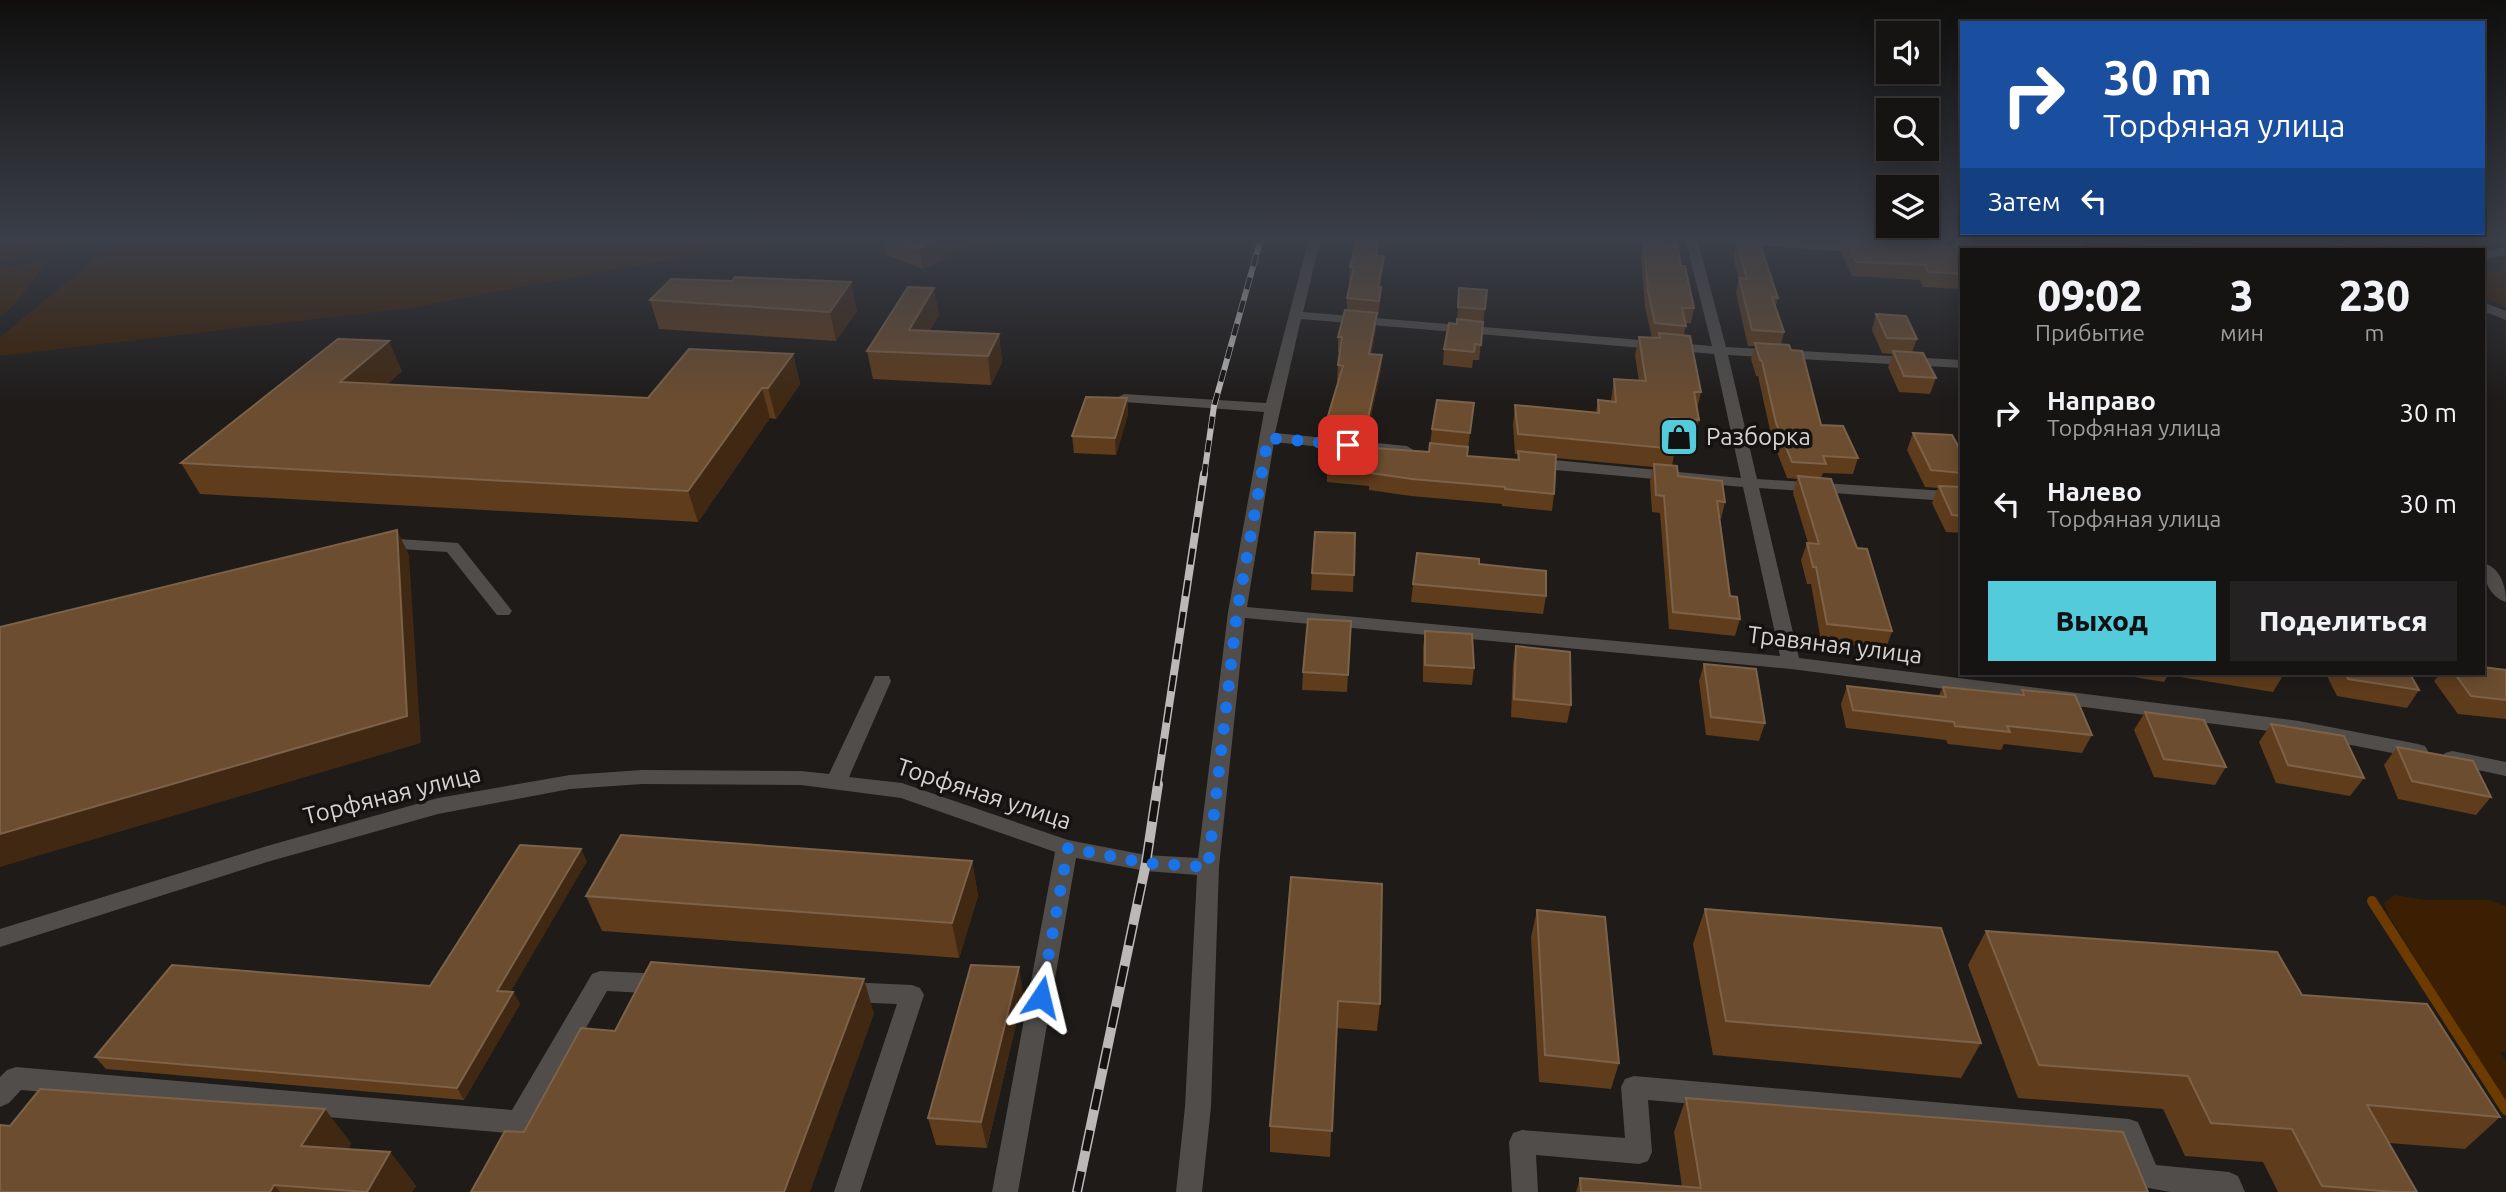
<!DOCTYPE html>
<html lang="ru">
<head>
<meta charset="utf-8">
<style>
  body { margin:0; font-family:Ubuntu,sans-serif; background:#232121; color:#f1f3f6; height:100vh; display:flex; flex-direction:column; font-size:26px; white-space:nowrap }
  * { box-sizing:border-box; margin:0 }
  p { font-size:23px; color:#9e9ea0 }
  .icon { flex:none; width:38px; height:38px; fill:none; stroke:currentColor; stroke-width:2; stroke-linecap:round; stroke-linejoin:round }
  .map { position:relative; flex:1; overflow:hidden }
  .details { position:absolute; left:1960px; top:248px; width:525px; height:427px; display:flex; flex-direction:column; background:#161413; border-radius:0px; box-shadow:0 4px 18px #0003,0 0 0 2px #353333 }
  .details>* { flex:none }
  .top-card { position:absolute; left:1960px; top:21px; width:525px; height:214px; border-radius:0px; box-shadow:0 4px 18px #0003,0 0 0 2px #353333; background:#1a4fa0; color:#fff; overflow:hidden }
  .tools { position:absolute; left:1876px; top:21px; display:grid; gap:14px }
  .tools a { display:grid; place-items:center; width:63px; height:63px; border-radius:0px; background:#161413; box-shadow:0 4px 18px #0003,0 0 0 2px #353333; font-size:35px }
  .pin { position:absolute; display:grid; place-items:center; width:60px; height:60px; color:#fff; margin:-30px; border-radius:14px; box-shadow:0 4px 10px #0006 }
  .me { position:absolute; width:77px; margin:-38px; rotate:10deg; stroke-linejoin:round; filter:drop-shadow(0 0 5px #0008) }
  .turn { display:flex; align-items:center; gap:24px; height:147px; padding:0 28px; font-size:32px }
  .turn .icon { width:91px; height:91px; stroke-width:2.5 }
  .turn b { display:block; font-size:49px; line-height:60px }
  .then { display:flex; align-items:center; height:66px; padding:0 28px; background:#0003; gap:14px; font-size:26px }
  .eta { display:flex; justify-content:space-evenly; align-items:center; height:119px; text-align:center }
  .eta b { font-size:42px; font-weight:800; line-height:49px }
  .action { display:flex; gap:14px; margin-top:auto; padding:14px 28px }
  .action a { flex:1; height:80px; border-radius:0px; background:#53cbdb; color:#111; font-size:28px; font-weight:800; line-height:80px; text-align:center }
  .action a+a { background:#232121; color:#f1f3f6 }
  ul { padding:0; list-style:none }
  li { display:flex; align-items:center; gap:21px; height:91px; padding:0 28px }
  li div { flex:1 }
  li b { display:block; font-size:26px }
  li em { font-style:normal }
  .map>svg:first-child { display:block }
</style>
</head>
<body>
<div class="map">
<svg width="2506" height="1192" viewBox="0 0 2506 1192">
  <rect width="100%" height="100%" fill="#1e1b19"/>
  <g fill="#3c1f03">
    <path d="M3,238H66L25,257L0,261V241Z"/>
    <path d="M121,238H785L410,308L0,356V337Z"/>
    <path d="M1835,238H2306L2333,250H1988Z"/>
    <path d="M47,261L16,303L0,317V268Z"/>
    <path d="M2506,268V307L2483,297V273Z"/>
    <path d="M2395,895L2425,900H2489L2506,906V1052H2500L2506,1061V1102L2389,916L2384,903Z"/>
  </g>
  <g fill="none" stroke-linecap="round" stroke-linejoin="round">
    <path stroke="#6d3b00" stroke-width="10" d="M2372,901L2506,1110"/>
    <g fill="#504d4a" fill-rule="evenodd">
      <path d="M1309,238H1321L1303,312L1712,346L1685,238H1697L1726,347L1962,360V368L1728,355L1757,479L1962,492V502L1759,488L1799,658L2299,721L2418,744L2425,746L2428,751L2425,756L2418,758L2299,735L1791,669L1245,618L1219,867L1211,1107L1202,1192H1176L1185,1107L1197,875L1146,871L1076,858L1018,1192H992L1055,852L901,798L801,785L642,784L570,789L438,814L267,862L0,947V929L267,846L438,798L570,775L642,770L801,771L829,774L873,681L875,676H889L891,681L849,777L902,783L1068,840L1146,855L1198,858L1228,612L1264,412L1124,402L1117,398L1124,394L1266,403ZM1301,319L1714,354L1741,478L1533,458L1525,463L1533,468L1743,487L1780,656L1247,607L1274,442L1407,456L1415,451L1407,446L1275,433Z"/>
      <path d="M1707,238H1769L1867,245L1873,249L1867,253L1713,242Z"/>
      <path d="M2315,238H2332L2355,250H2339Z"/>
      <path d="M2506,247V255L2483,260V252Z"/>
      <path d="M2483,302L2506,311V320L2483,311Z"/>
      <path d="M399,539L458,543L509,607L512,611L509,615H497L447,552L400,549L381,554L373,549L375,545Z"/>
      <path d="M2483,563C2500,567 2506,586 2506,602C2489,597 2483,578 2483,563Z"/>
      <path d="M2452,751L2506,762V776L2445,763L2442,758L2445,753Z"/>
      <path d="M600,971L665,974L673,977L677,984L673,991L665,994L607,991L528,1130L519,1134L21,1090L9,1103L0,1107V1077L7,1070L16,1067L512,1110L592,974Z"/>
      <path d="M846,982L912,985L920,988L924,995L860,1192H834L897,1004L846,1002L838,999L834,992L838,985Z"/>
      <path d="M1634,1076L2129,1119L2138,1122L2156,1165L2229,1172L2238,1176L2245,1192H2170L2138,1186L2120,1142L1648,1100L1652,1152L1648,1161L1639,1164L1536,1155L1538,1192H1512L1509,1142L1513,1133L1522,1130L1625,1138L1621,1087L1625,1079Z"/>
    </g>
    <g stroke="#bbb8b7" stroke-width="6">
      <path id="rail-far2" d="M1204,476L1214,406L1261,238"/>
    </g>
    <g stroke="#bbb8b7" stroke-width="8">
      <path id="rail-far1" d="M1157,786L1204,474"/>
    </g>
    <g stroke="#bbb8b7" stroke-width="10">
      <path id="rail" d="M1077,1192L1146,863L1158,784"/>
    </g>
    <use href="#rail-far2" stroke="#151210" stroke-width="4.5" stroke-dasharray="12" stroke-linecap="butt"/>
    <use href="#rail-far1" stroke="#151210" stroke-width="5" stroke-dasharray="16" stroke-linecap="butt"/>
    <use href="#rail" stroke="#151210" stroke-width="7" stroke-dasharray="21" stroke-linecap="butt"/>
  </g>
  <g fill="#5f3c1c">
    <path d="M883,238H987L923,269L886,255Z"/>
    <path d="M1353,238H1380L1377,255L1383,270L1380,287H1381L1380,302L1378,316L1377,315L1376,328L1371,354L1381,370L1366,439H1363V443L1374,448L1429,452L1432,429L1474,403L1467,456L1517,460L1518,454H1515L1513,425L1515,405L1596,412L1598,400L1611,401L1614,379L1639,381L1635,355L1639,337L1652,338L1645,307L1641,255L1644,240L1681,266L1694,308L1691,323H1686L1684,335L1701,392L1697,409L1699,420L1694,440L1674,438L1675,449L1672,466L1678,476L1725,502L1721,519H1720L1730,596L1740,619L1735,636L1669,629L1660,513L1652,512L1650,481L1653,467L1556,458L1554,494L1552,511L1502,506V504L1411,496L1369,490V486L1327,482V466L1338,434V433L1328,432V416L1339,381H1337L1338,365L1340,353L1338,352V337L1347,310V298L1351,281H1349L1350,267L1353,254H1352Z"/>
    <path d="M1835,238H2080L1962,250V289L1923,287L1920,280L1852,276L1842,254L1845,241L1836,240Z"/>
    <path d="M2122,238H2186L2197,250H2131Z"/>
    <path d="M2374,238H2449L2402,250Z"/>
    <path d="M1737,243L1778,298L1775,307L1784,332L1781,345L1821,425L1858,458L1853,474L1823,473L1821,478L1857,548L1892,631L1886,649L1821,641L1811,584H1807L1801,560L1807,543H1808L1793,493L1797,479L1787,478L1772,439L1758,376H1756L1751,359L1755,346H1748L1736,293L1739,279L1733,257Z"/>
    <path d="M1459,288L1487,290L1479,360H1473L1472,368L1443,365L1444,349L1457,324Z"/>
    <path d="M650,300L857,311L836,341L659,329Z"/>
    <path d="M1876,314L1917,339L1912,352L1936,378L1930,394L1899,392L1888,367L1892,354L1882,353L1872,330Z"/>
    <path d="M939,315L929,331L999,334L1002,362L991,385L873,379L867,351Z"/>
    <path d="M793,354L800,384L776,419L770,418L698,522L200,494L181,463L402,371L386,385L648,398Z"/>
    <path d="M1127,398L1128,414L1116,455L1074,453L1072,436Z"/>
    <path d="M1913,433L1962,453V533L1946,532L1932,503L1938,488L1925,487L1907,450Z"/>
    <path d="M1355,533L1353,592L1311,590L1312,573Z"/>
    <path d="M1479,564L1546,596L1543,614L1411,602L1413,584Z"/>
    <path d="M1351,621L1347,692L1302,690L1303,672Z"/>
    <path d="M1425,631L1474,668L1472,685L1423,682V648Z"/>
    <path d="M1516,646L1571,705L1567,723L1511,717L1513,664Z"/>
    <path d="M1704,664L1765,723L1759,741L1706,735L1699,681Z"/>
    <path d="M2506,670V719L2458,714L2434,681L2440,674H2483Z"/>
    <path d="M2116,674H2284L2273,692L2168,675L2164,682Z"/>
    <path d="M2326,674H2410L2419,690L2407,708L2337,696Z"/>
    <path d="M1847,686L1938,697L1943,687L2020,695L2022,690L2092,735L2082,753L2004,744L2001,750L1948,744L1946,740L1846,728L1841,704Z"/>
    <path d="M2145,712L2226,767L2215,785L2154,777L2134,730Z"/>
    <path d="M2271,724L2364,778L2350,796L2276,783L2259,742Z"/>
    <path d="M2397,747L2491,797L2476,815L2398,799L2384,765Z"/>
    <path d="M587,861L510,992H513L520,1004L464,1100L106,1069L95,1057L430,986Z"/>
    <path d="M972,861L978,896L959,958L602,931L586,896Z"/>
    <path d="M1291,877L1380,1004L1377,1031L1336,1028L1330,1157L1270,1152V1126Z"/>
    <path d="M1705,909L1981,1043L1961,1078L1713,1055L1693,944Z"/>
    <path d="M1537,910L1619,1063L1611,1089L1539,1082L1531,937Z"/>
    <path d="M1986,931L2302,995L2500,1117L2465,1149L2389,1143L2417,1192H2278L2263,1162L2185,1156L2163,1109L2018,1098L1968,965Z"/>
    <path d="M1023,994L987,1148L936,1145L928,1118Z"/>
    <path d="M1686,1098L2148,1192H1576L1580,1178L1682,1187L1674,1132Z"/>
    <path d="M351,1143L348,1149L390,1152L416,1186L412,1192H0Z"/>
  </g>
  <g fill="#402812">
    <path d="M940,238H987L923,269L919,248Z"/>
    <path d="M2408,238H2449L2402,250Z"/>
    <path d="M1384,256L1383,270L1377,302L1378,287Z"/>
    <path d="M851,282L857,311L836,341L830,312Z"/>
    <path d="M934,288L939,315L917,353L909,330Z"/>
    <path d="M1377,313L1376,328L1369,370V354Z"/>
    <path d="M999,334L1002,362L991,385L988,356Z"/>
    <path d="M389,341L402,371L354,413L340,382Z"/>
    <path d="M793,354L800,384L776,419L768,388Z"/>
    <path d="M1382,355L1381,370L1366,439L1367,423Z"/>
    <path d="M762,388L770,418L698,522L688,491Z"/>
    <path d="M1127,398L1128,414L1116,455L1115,438Z"/>
    <path d="M397,530L409,555L421,743L0,867V834Z"/>
    <path d="M581,849L587,861L504,1003L497,991Z"/>
    <path d="M972,861L978,896L959,958L952,923Z"/>
    <path d="M1019,967L1023,994L987,1148L981,1122Z"/>
    <path d="M864,979L874,1014L810,1192H784Z"/>
    <path d="M513,992L520,1004L464,1100L457,1088Z"/>
    <path d="M325,1109L351,1143L328,1180L301,1146Z"/>
    <path d="M390,1152L416,1186L412,1192H367Z"/>
    <path d="M274,1185L280,1192H270Z"/>
  </g>
  <g fill="#6c4d2f" stroke="#7c6249" stroke-width="2">
    <path d="M894,238H940L919,248Z"/>
    <path d="M1353,238H1378L1376,255L1384,256L1378,287H1381L1379,301L1347,298L1354,267H1350L1357,240L1352,239Z"/>
    <path d="M1969,238H2080L2088,250H1962V274L1928,272L1925,265L1856,262L1846,240L1967,248Z"/>
    <path d="M2140,238H2186L2197,250H2150Z"/>
    <path d="M1644,240L1677,243L1681,266H1685L1694,308H1682L1686,326L1655,323L1648,292Z"/>
    <path d="M1737,243L1760,244L1778,298L1772,297L1784,332L1752,330L1739,278L1747,279Z"/>
    <path d="M735,277L851,282L830,312L650,300L671,279L732,281Z"/>
    <path d="M908,287L934,288L909,330L999,334L988,356L867,351Z"/>
    <path d="M1459,288L1487,290L1485,309L1458,307Z"/>
    <path d="M1345,310L1377,313L1369,354L1382,355L1367,423L1338,420L1339,417L1328,416L1343,366L1338,365L1342,337H1338Z"/>
    <path d="M1876,314L1906,316L1917,339L1887,338Z"/>
    <path d="M1457,319L1483,322L1481,345L1475,344L1474,352L1444,349L1449,323L1457,324Z"/>
    <path d="M1659,333L1690,336L1701,392H1694L1699,420L1671,418L1675,449L1518,434L1515,405L1599,413L1598,400L1616,402L1614,379L1646,381L1639,337L1660,338Z"/>
    <path d="M338,339L389,341L340,382L648,398L689,349L793,354L768,388H762L688,491L181,463Z"/>
    <path d="M1755,343L1789,345L1791,350L1802,351L1821,425L1843,426L1858,458L1823,456L1826,464L1792,462L1776,423L1762,361L1760,360Z"/>
    <path d="M1893,351L1923,353L1936,378L1904,376Z"/>
    <path d="M1086,397L1127,398L1115,438L1072,436Z"/>
    <path d="M1437,400L1474,403L1470,433L1432,429Z"/>
    <path d="M1913,433L1952,435L1962,453V473L1931,470Z"/>
    <path d="M1335,434L1364,437L1362,443L1374,444V448L1429,452L1430,443L1468,447L1467,456L1519,460L1518,451L1556,455L1554,494L1505,489V487L1412,479L1370,473V470L1327,466Z"/>
    <path d="M1654,464L1677,466L1678,476L1722,481L1725,502L1717,501L1730,596L1737,597L1740,619L1673,612L1664,496L1656,495Z"/>
    <path d="M1798,476L1831,479L1857,548L1867,549L1892,631L1827,624L1816,567H1813L1807,543L1819,544Z"/>
    <path d="M1939,486L1962,487V516L1952,515Z"/>
    <path d="M397,530L407,716L0,834V627Z"/>
    <path d="M1315,532L1355,533L1354,575L1312,573Z"/>
    <path d="M1417,553L1479,559V564L1546,571V596L1413,584Z"/>
    <path d="M1308,619L1351,621L1348,675L1303,672Z"/>
    <path d="M1425,631L1472,634L1474,668L1425,665Z"/>
    <path d="M1516,646L1570,652L1571,705L1514,699Z"/>
    <path d="M1704,664L1756,669L1765,723L1711,717Z"/>
    <path d="M2483,667L2506,670V700L2471,696L2455,674H2483Z"/>
    <path d="M2346,674H2410L2419,690L2348,679Z"/>
    <path d="M1847,686L1946,697L1943,687L2024,695L2022,690L2075,695L2092,735L2007,726L2010,732L1955,726L1954,722L1853,710Z"/>
    <path d="M2145,712L2204,720L2226,767L2164,759Z"/>
    <path d="M2271,724L2344,736L2364,778L2288,765Z"/>
    <path d="M2397,747L2473,761L2491,797L2412,781Z"/>
    <path d="M621,835L972,861L952,923L586,896Z"/>
    <path d="M520,845L581,849L497,991L513,992L457,1088L95,1057L172,965L430,986Z"/>
    <path d="M1291,877L1382,884L1380,1004L1338,1001L1332,1131L1270,1126Z"/>
    <path d="M1705,909L1941,928L1981,1043L1726,1021Z"/>
    <path d="M1537,910L1605,917L1619,1063L1545,1055Z"/>
    <path d="M1986,931L2277,952L2302,995L2427,1004L2500,1117L2367,1105L2417,1192H2394L2322,1186L2292,1129L2211,1123L2188,1076L2039,1065Z"/>
    <path d="M651,962L864,979L784,1192H471L505,1131L524,1132L581,1028L615,1031Z"/>
    <path d="M971,965L1019,967L981,1122L928,1118Z"/>
    <path d="M40,1089L325,1109L301,1146L390,1152L367,1192L274,1185L270,1192H0V1125L10,1126Z"/>
    <path d="M1686,1098L2123,1132L2148,1192H1581L1580,1178L1701,1188Z"/>
  </g>
  <linearGradient id="sky" x2="0" y2="1"><stop stop-color="#100f0e"/><stop offset="0.59" stop-color="#3b3f49"/><stop offset="1" stop-color="#3b3f49" stop-opacity="0"/></linearGradient>
  <rect width="2506" height="405" fill="url(#sky)"/>
  <g fill="none" stroke-linecap="round" stroke-linejoin="round">
    <path stroke="#1a73e8" stroke-width="12" stroke-dasharray="0 21.6" d="M1041,997L1068,848L1146,863L1208,867L1237,612L1268,438L1348,445"/>
  </g>
  <defs>
    <g id="shop-square" transform="scale(2.0125)"><rect x="-9" y="-9" width="18" height="18" rx="4" fill="#53cbdb" stroke="#151210"/><path d="M-5-2.5h2.3a2.7 3.5 0 0 1 5.4 0H5L5.5 6h-11ZM-1.5-2.5h3a1.5 2.3 0 0 0-3 0Z" fill="#111"/></g>
  </defs>
  <g fill-rule="evenodd">
    <use href="#shop-square" x="1679" y="437"/>
  </g>
  <g text-anchor="middle" stroke-width="7" stroke-linejoin="round" paint-order="stroke">
    <g font-size="24" fill="#d6d3d2" stroke="#151210" text-anchor="start">
      <text x="1706" y="445">Разборка</text>
    </g>
    <g font-size="24" fill="#d6d3d2" stroke="#151210">
      <text transform="translate(1835 645) rotate(7)" y="8">Травяная улица</text>
      <text transform="translate(984 794) rotate(18)" y="8">Торфяная улица</text>
      <text transform="translate(392 795) rotate(-14)" y="8">Торфяная улица</text>
    </g>
  </g>
</svg>
<div class="tools">
<a><svg class="icon" aria-label="sound" viewBox="0 0 24 24"><path d="M4 9h4l5-4v14l-5-4H4zM17 9q2 3 0 6"/></svg></a>
<a><svg class="icon" aria-label="search" viewBox="0 0 24 24"><circle cx="10" cy="10" r="6"/><path d="M15 15l6 6"/></svg></a>
<a><svg class="icon" aria-label="layers" viewBox="0 0 24 24"><path d="M12 4l9 5-9 5-9-5zM3 14l9 5 9-5"/></svg></a>
</div>
<div class="pin" style="left:1348px;top:445px;background:#d93025"><svg class="icon" aria-label="arrive" viewBox="0 0 24 24"><path d="M6 21V4h12l-3 4 3 4H6"/></svg></div>
<svg class="me" style="left:1041px;top:997px" viewBox="-20 -20 40 40"><path d="M0-17L14 15 0 8-14 15z" fill="#1a73e8" stroke="#fff" stroke-width="4"/></svg>
<div class="top-card">
<div class="turn"><svg class="icon" aria-label="right" viewBox="0 0 24 24"><path d="M7 20v-9h11M14 6l5 5-5 5"/></svg><div><b>30 m</b>Торфяная улица</div></div>
<div class="then">Затем<svg class="icon" aria-label="left" viewBox="0 0 24 24"><path d="M17 20v-9H6M10 6l-5 5 5 5"/></svg></div>
</div>
<section class="details">
<div class="eta">
<div><b>09:02</b><p>Прибытие</p></div>
<div><b>3</b><p>мин</p></div>
<div><b>230</b><p>m</p></div>
</div>
<ul>
<li><svg class="icon" aria-label="right" viewBox="0 0 24 24"><path d="M7 20v-9h11M14 6l5 5-5 5"/></svg><div><b>Направо</b><p>Торфяная улица</p></div><em>30 m</em></li>
<li><svg class="icon" aria-label="left" viewBox="0 0 24 24"><path d="M17 20v-9H6M10 6l-5 5 5 5"/></svg><div><b>Налево</b><p>Торфяная улица</p></div><em>30 m</em></li>
</ul>
<div class="action"><a>Выход</a><a>Поделиться</a></div>
</section>
</div>
</body>
</html>
